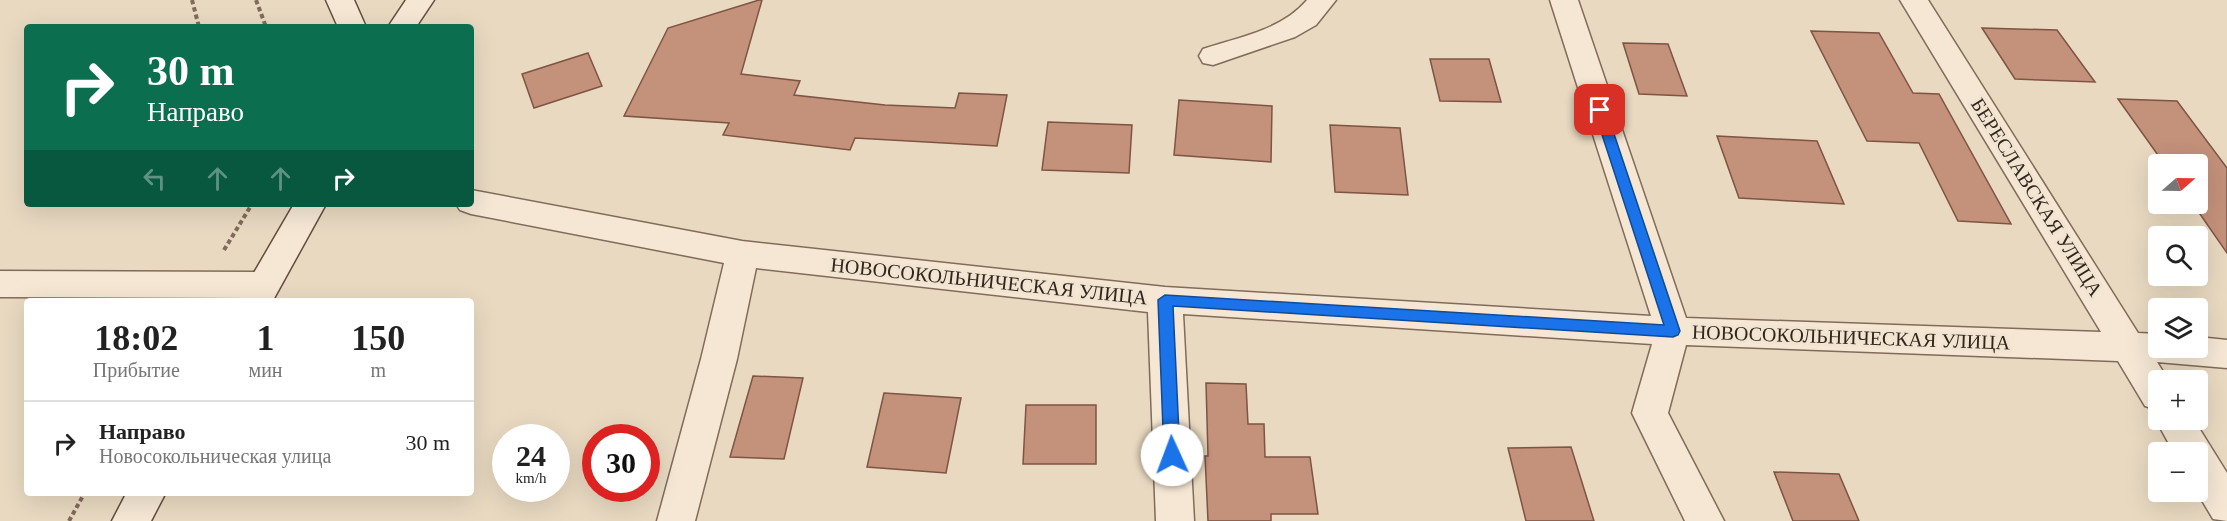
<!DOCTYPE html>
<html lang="ru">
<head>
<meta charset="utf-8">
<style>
  body { margin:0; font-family:Georgia,serif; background:#f6f6f6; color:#222; height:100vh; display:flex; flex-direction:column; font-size:22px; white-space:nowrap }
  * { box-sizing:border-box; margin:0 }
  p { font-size:20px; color:#767676 }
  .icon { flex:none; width:33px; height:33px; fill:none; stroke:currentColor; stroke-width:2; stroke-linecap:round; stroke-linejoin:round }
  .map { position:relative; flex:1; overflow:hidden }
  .side { position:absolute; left:24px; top:298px; width:450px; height:198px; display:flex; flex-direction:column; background:#fff; border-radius:6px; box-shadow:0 6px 24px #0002 }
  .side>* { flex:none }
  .banner { position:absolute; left:24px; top:24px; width:450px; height:183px; border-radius:6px; box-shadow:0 6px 24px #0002; background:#0b6e4f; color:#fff; overflow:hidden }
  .needle { width:39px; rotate:70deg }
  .controls { position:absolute; left:2148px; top:154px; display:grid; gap:12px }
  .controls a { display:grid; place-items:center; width:60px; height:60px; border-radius:6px; background:#fff; box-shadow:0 6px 24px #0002; font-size:30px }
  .speed { position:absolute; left:492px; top:424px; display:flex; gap:12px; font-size:30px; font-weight:700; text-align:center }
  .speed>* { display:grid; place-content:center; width:78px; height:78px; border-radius:50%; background:#fff; box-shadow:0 6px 24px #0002; line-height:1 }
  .speed small { font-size:15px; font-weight:400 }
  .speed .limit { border:9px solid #d22; background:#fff; color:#111 }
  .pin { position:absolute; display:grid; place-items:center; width:51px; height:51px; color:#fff; margin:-26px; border-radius:12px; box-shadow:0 3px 9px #0006 }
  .me { position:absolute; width:66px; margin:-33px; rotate:358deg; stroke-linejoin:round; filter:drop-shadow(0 0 4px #0008) }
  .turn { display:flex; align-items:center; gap:21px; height:126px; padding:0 24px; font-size:27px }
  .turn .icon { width:78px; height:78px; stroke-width:2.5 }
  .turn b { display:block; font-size:42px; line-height:51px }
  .lanes { display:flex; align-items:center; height:57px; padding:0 24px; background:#0003; justify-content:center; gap:30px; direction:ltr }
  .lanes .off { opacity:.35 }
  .eta { display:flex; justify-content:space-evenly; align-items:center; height:102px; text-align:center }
  .eta b { font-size:36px; font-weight:600; line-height:42px }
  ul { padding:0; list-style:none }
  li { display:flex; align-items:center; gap:18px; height:84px; padding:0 24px; border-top:2px solid #e0e0e0 }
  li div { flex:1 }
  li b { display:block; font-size:22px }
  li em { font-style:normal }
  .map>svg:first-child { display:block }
</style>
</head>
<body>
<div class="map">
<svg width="2227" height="521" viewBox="0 0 2227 521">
  <rect width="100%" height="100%" fill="#e9d9c1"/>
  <g fill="#c4917a" stroke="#7e5443" stroke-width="1.5">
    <path d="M759,0H762L741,74L800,81L794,95L885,105L955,108L959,93L1007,95L997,146L855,138L850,150L723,135L729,123L624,116L668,28Z"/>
    <path d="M1982,28L2057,30L2095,82L2015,79Z"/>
    <path d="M1811,31L1879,33L1913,93L1939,94L2011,224L1958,221L1919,143L1867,141Z"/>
    <path d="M1623,43L1668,44L1687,96L1639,94Z"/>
    <path d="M588,53L602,86L534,108L522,74Z"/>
    <path d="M1430,59H1489L1501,102L1440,101Z"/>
    <path d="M2118,99L2177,101L2227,168V253L2193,204H2198V165H2165Z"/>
    <path d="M1179,100L1272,106L1271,162L1174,155Z"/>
    <path d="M1048,122L1132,125L1129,173L1042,170Z"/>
    <path d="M1330,125L1400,128L1408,195L1335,192Z"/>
    <path d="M1717,136L1817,141L1844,204L1739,198Z"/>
    <path d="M753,376L803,378L784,459L730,457Z"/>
    <path d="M1206,383L1246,384L1248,424H1264L1265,457H1310L1318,514H1271V521H1208L1205,456H1208Z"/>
    <path d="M884,393L961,398L946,473L867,467Z"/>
    <path d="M1026,405H1096V464H1023Z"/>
    <path d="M1571,447L1594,521H1526L1508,448Z"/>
    <path d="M1774,472L1839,474L1859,521H1793Z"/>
  </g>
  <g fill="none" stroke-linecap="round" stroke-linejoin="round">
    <g stroke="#816b5a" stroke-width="3">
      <g id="street">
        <path d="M1307,0H1336L1316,25L1295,37L1213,65L1203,63L1199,56L1203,49C1239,37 1282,30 1307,0Z"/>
        <path d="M1550,0H1578L1686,318L2101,332L1900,0H1928L2138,333L2158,334V348H2198V337L2227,340V368L2157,362L2169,381H2158V410L2145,406L2118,361L1686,345L1668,413L1724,521H1685L1632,413L1652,344L1183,314L1194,521H1156L1148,312L756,268L737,359L695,521H657L701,359L724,263L471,214L460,210L456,204H471V190L742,241L1165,287L1651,316Z"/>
        <path d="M0,271L263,272L275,276L280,285L275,294L263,298L0,297Z"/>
        <path d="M2158,414V420H2194L2227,473V521L2213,519L2197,492L2198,453H2174L2156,420Z"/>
      </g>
    </g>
    <g stroke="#634c3e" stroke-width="3">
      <g id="secondary">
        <path d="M326,0H354L366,27H338Z"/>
        <path d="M406,0H434L416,27H388Z"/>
        <path d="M294,204H326L272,302H237Z"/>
        <path d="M126,494H165L151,521H112Z"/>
      </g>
    </g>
    <g stroke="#816b5a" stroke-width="4" stroke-dasharray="4.5 3" stroke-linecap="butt">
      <path d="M192,0L199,27"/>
      <path d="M256,0L266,27"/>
      <path d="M224,250L252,204"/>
      <path d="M69,521L84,494"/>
    </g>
    <use href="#street" fill="#f5e7d4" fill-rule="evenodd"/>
    <use href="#secondary" fill="#f5e7d4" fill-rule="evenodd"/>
  </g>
  <path fill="#1a73e8" stroke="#114b97" stroke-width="1.5" d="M1600,106L1606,110L1680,331L1678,335L1673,337L1173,306L1180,455L1177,460L1172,462L1166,460L1164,455L1158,300L1165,295L1664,325L1594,110Z"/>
  <g text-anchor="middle" stroke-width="6" stroke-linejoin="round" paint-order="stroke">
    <g font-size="20" fill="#32251d" stroke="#f1e4d0">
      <text transform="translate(2037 197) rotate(58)" y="7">БЕРЕСЛАВСКАЯ УЛИЦА</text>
      <text transform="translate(989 281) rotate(6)" y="7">НОВОСОКОЛЬНИЧЕСКАЯ УЛИЦА</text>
      <text transform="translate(1851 337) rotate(2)" y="7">НОВОСОКОЛЬНИЧЕСКАЯ УЛИЦА</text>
    </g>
  </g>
</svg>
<div class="controls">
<a><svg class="needle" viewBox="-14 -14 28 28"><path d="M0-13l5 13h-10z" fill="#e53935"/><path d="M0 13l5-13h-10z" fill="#767676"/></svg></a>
<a><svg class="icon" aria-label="search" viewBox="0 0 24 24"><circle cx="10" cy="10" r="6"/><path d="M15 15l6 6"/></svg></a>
<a><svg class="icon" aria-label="layers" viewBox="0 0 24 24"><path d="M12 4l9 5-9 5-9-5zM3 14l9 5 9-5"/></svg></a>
<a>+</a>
<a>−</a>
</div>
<div class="speed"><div>24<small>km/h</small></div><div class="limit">30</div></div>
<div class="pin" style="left:1600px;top:110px;background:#d93025"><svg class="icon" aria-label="arrive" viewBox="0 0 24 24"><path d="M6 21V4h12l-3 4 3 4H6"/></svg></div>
<svg class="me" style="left:1172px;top:455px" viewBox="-20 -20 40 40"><circle r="19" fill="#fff"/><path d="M0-13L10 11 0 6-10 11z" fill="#1a73e8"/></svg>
<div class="banner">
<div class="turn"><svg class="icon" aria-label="right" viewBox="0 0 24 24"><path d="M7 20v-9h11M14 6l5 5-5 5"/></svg><div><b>30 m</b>Направо</div></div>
<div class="lanes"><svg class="icon off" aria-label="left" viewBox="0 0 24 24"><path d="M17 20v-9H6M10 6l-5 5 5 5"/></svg><svg class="icon off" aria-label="ahead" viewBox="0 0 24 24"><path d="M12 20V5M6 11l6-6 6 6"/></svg><svg class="icon off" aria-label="ahead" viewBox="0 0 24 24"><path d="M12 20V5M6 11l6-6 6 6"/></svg><svg class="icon" aria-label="right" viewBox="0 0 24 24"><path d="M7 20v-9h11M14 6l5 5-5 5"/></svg></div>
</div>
<section class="side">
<div class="eta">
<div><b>18:02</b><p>Прибытие</p></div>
<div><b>1</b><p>мин</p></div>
<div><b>150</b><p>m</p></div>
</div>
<ul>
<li><svg class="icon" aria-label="right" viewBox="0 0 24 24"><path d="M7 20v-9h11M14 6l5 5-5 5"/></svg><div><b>Направо</b><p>Новосокольническая улица</p></div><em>30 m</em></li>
</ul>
</section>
</div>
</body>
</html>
